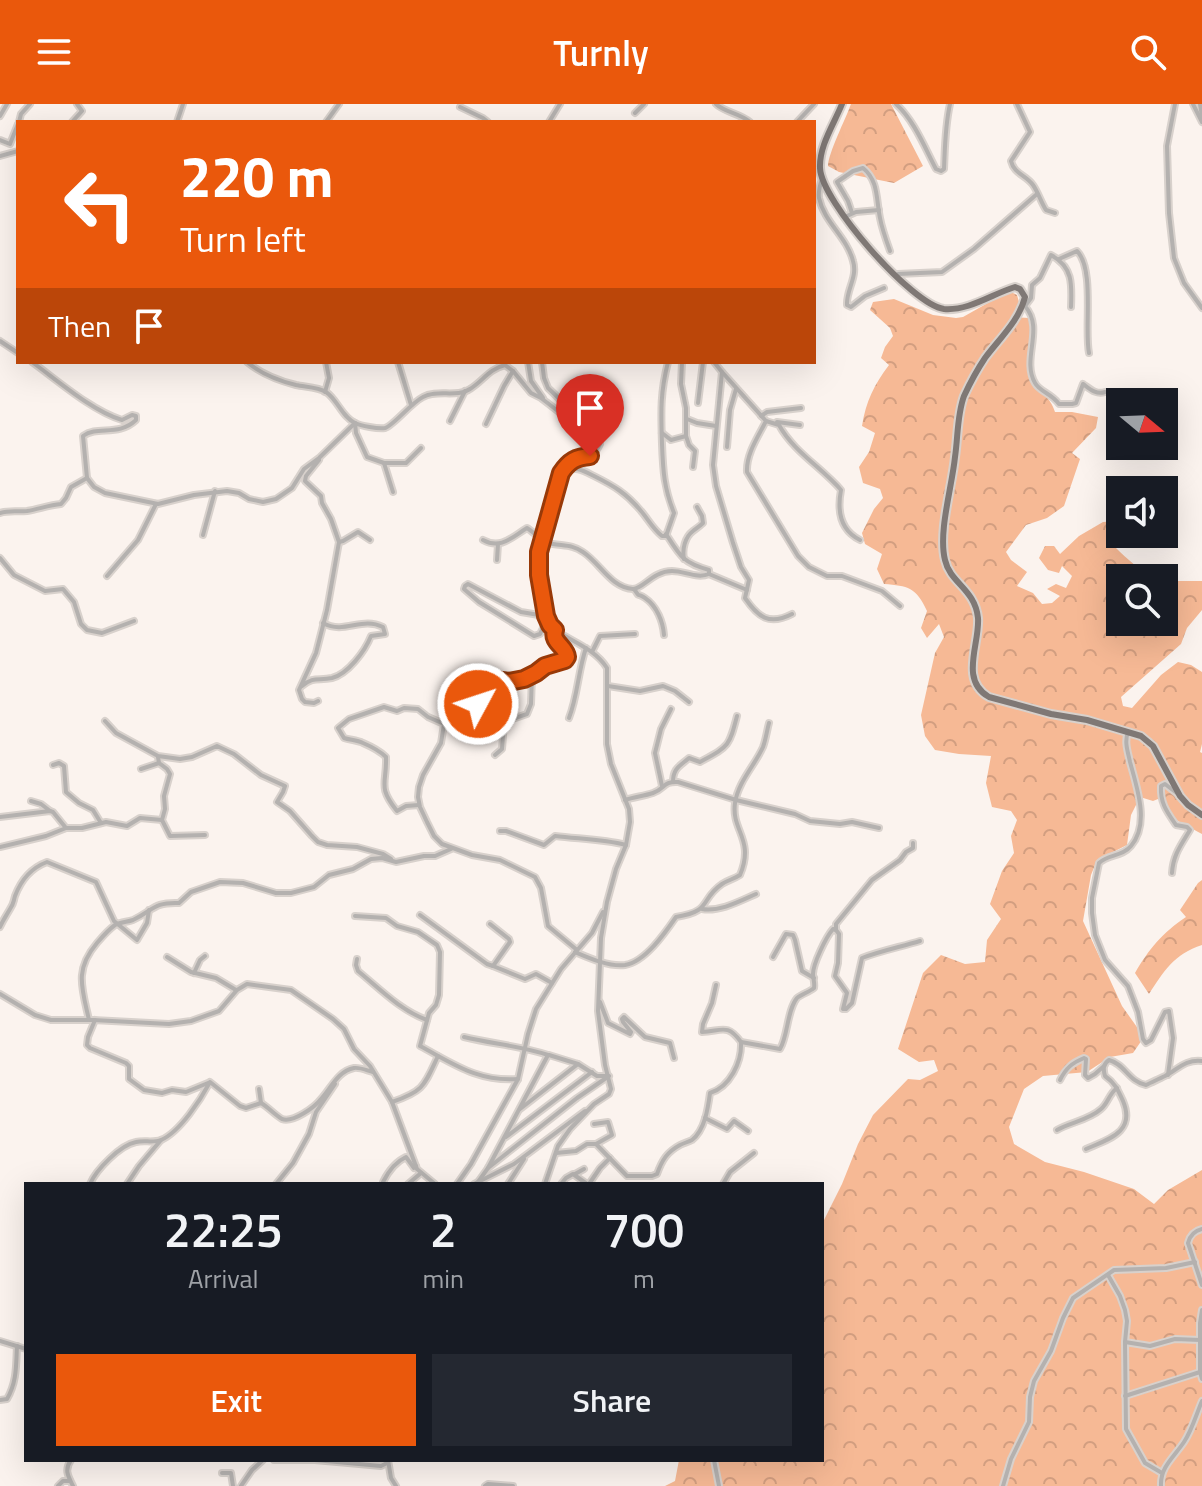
<!DOCTYPE html>
<html lang="en">
<head>
<meta charset="utf-8">
<style>
  body { margin:0; font-family:"Titillium Web",sans-serif; background:#242831; color:#f1f3f6; height:100vh; display:flex; flex-direction:column; font-size:30px; white-space:nowrap }
  * { box-sizing:border-box; margin:0 }
  p { font-size:26px; color:#9ea1a6 }
  .icon { flex:none; width:44px; height:44px; fill:none; stroke:currentColor; stroke-width:2; stroke-linecap:round; stroke-linejoin:round }
  .map { position:relative; flex:1; overflow:hidden }
  .sheet { position:absolute; left:24px; top:1078px; width:800px; height:280px; display:flex; flex-direction:column; background:#171b24; border-radius:0px; box-shadow:0 8px 32px #0002 }
  .sheet>* { flex:none }
  .hud { position:absolute; left:16px; top:16px; width:800px; height:244px; border-radius:0px; box-shadow:0 8px 32px #0002; background:#ea580c; color:#fff; overflow:hidden }
  .needle { width:52px; rotate:109deg }
  .tools { position:absolute; left:1106px; top:284px; display:grid; gap:16px }
  .tools a { display:grid; place-items:center; width:72px; height:72px; border-radius:0px; background:#171b24; box-shadow:0 8px 32px #0002; font-size:40px }
  .pin { position:absolute; display:grid; place-items:center; width:68px; height:68px; color:#fff; margin:-82px -34px; border-radius:50% 50% 50% 0; rotate:-45deg; box-shadow:0 0 8px #0007 }
  .pin .icon { rotate:45deg }
  .me { position:absolute; width:88px; margin:-44px; rotate:50deg; stroke-linejoin:round; filter:drop-shadow(0 0 6px #0008) }
  .turn { display:flex; align-items:center; gap:28px; height:168px; padding:0 32px; font-size:36px }
  .turn .icon { width:104px; height:104px; stroke-width:2.5 }
  .turn b { display:block; font-size:56px; line-height:68px }
  .then { display:flex; align-items:center; height:76px; padding:0 32px; background:#0003; gap:16px; font-size:30px }
  .eta { display:flex; justify-content:space-evenly; align-items:center; height:136px; text-align:center }
  .eta b { font-size:48px; font-weight:600; line-height:56px }
  .button { display:flex; gap:16px; margin-top:auto; padding:16px 32px }
  .button a { flex:1; height:92px; border-radius:0px; background:#ea580c; color:#fff; font-size:32px; font-weight:600; line-height:92px; text-align:center }
  .button a+a { background:#242831; color:#f1f3f6 }
  header { display:flex; justify-content:space-between; align-items:center; height:104px; padding:0 32px; background:#ea580c; color:#fff; font-size:36px; font-weight:600 }
  .map>svg:first-child { display:block }
</style>
</head>
<body>
<header><svg class="icon" aria-label="menu" viewBox="0 0 24 24"><path d="M4 6h16M4 12h16M4 18h16"/></svg>Turnly<svg class="icon" aria-label="search" viewBox="0 0 24 24"><circle cx="10" cy="10" r="6"/><path d="M15 15l6 6"/></svg></header>
<div class="map">
<svg width="1202" height="1382" viewBox="0 0 1202 1382">
  <defs>
    <pattern id="forest-crowns" width="20" height="18" patternUnits="userSpaceOnUse" patternTransform="scale(2)"><rect width="20" height="18" fill="#f6b995"/><path d="M2 6a3 3 0 1 1 6 0M12 15a3 3 0 1 1 6 0" fill="none" stroke="#d29e80"/></pattern>
  </defs>
  <rect width="100%" height="100%" fill="#fbf3ee"/>
  <g fill="url(#forest-crowns)">
    <path d="M851,0H891L923,62L894,79L839,68L828,62C828,50 846,14 851,0Z"/>
    <path d="M1009,187L1017,191L1019,198L1013,213L1029,214C1030,220 1033,227 1033,233C1033,248 1027,262 1033,277C1037,287 1050,291 1055,308H1072L1098,313L1096,324L1072,349L1080,355L1064,402L1047,414L1026,421L1006,448L1011,456L1027,468L1017,482L1033,489L1042,500L1052,499L1060,492L1047,485L1056,480L1066,484L1072,472L1062,462L1059,469L1048,466L1039,454L1045,442H1054L1060,450L1079,432L1103,418L1117,417L1119,433L1116,444C1126,454 1143,469 1155,474H1120V518H1164V477H1202V506L1187,524L1181,540L1121,593L1123,602L1132,604L1161,571L1178,558L1191,561L1202,568V640L1200,648L1202,649V730C1181,718 1171,719 1163,693L1153,697L1140,693L1131,711L1127,741L1097,756L1091,771L1083,817L1122,902L1144,933L1133,949L1110,953L1087,968L1043,972L1024,985L1009,1023L1014,1040L1045,1058L1084,1068L1134,1085L1154,1100L1168,1086L1202,1066V1382H665L675,1377L679,1356H822V1120L842,1080L858,1040L873,1011L908,975L920,976L938,967L934,956L919,958L898,945L923,869L941,851L965,860L985,858L987,836L1001,815L990,800L1002,767L1014,749L1011,732L1017,716L1011,707L992,703L986,679L991,652L959,650L935,646L925,632L921,611L935,549L944,533L939,520L927,534L921,524L927,507C916,483 908,482 884,480L877,465L882,450L865,440L862,429L874,405L883,394L880,385L863,379L859,363L869,348L875,329L862,322C866,297 874,281 889,261L881,254L885,243L893,232L890,224L870,206L873,198L894,195L933,211L956,214L963,213Z"/>
    <path d="M1202,776V841C1174,850 1164,867 1149,890L1135,869C1149,845 1162,829 1186,813L1180,806L1198,779Z"/>
  </g>
  <g fill="none" stroke-linecap="round" stroke-linejoin="round">
    <g stroke="#d8d1cc" stroke-width="8">
      <g id="minor">
        <path d="M716,0C724,8 739,9 750,18"/>
        <path d="M896,0C914,16 925,44 936,65L941,67L944,65C945,43 945,22 950,0"/>
        <path d="M1017,0L1030,28L1011,57C1014,70 1026,71 1033,81C1038,88 1041,98 1046,106L1055,109"/>
        <path d="M1175,0L1167,42L1169,109L1174,154L1184,179L1202,204"/>
        <path d="M1193,0L1202,18"/>
        <path d="M1200,0L1202,13"/>
        <path d="M460,3L483,14L488,18"/>
        <path d="M635,9L644,0"/>
        <path d="M0,12L7,0"/>
        <path d="M19,18L21,10L30,0"/>
        <path d="M72,18L82,7L77,0"/>
        <path d="M177,18L183,0"/>
        <path d="M326,18L339,0"/>
        <path d="M549,18L560,0"/>
        <path d="M797,18L814,0"/>
        <path d="M0,36L10,40L18,20"/>
        <path d="M0,52L18,47"/>
        <path d="M822,75C820,81 818,88 819,94C824,118 847,133 853,157C858,173 846,186 847,201L851,203L865,192L884,184"/>
        <path d="M852,109L848,97L837,78L853,67L863,64C879,77 876,96 880,114C882,125 886,136 890,147"/>
        <path d="M847,112L856,108L879,106"/>
        <path d="M1059,155L1077,147C1095,165 1084,225 1089,249"/>
        <path d="M898,170L942,168L974,145L1037,90"/>
        <path d="M1071,203C1072,180 1073,163 1051,151L1040,174L1032,181L1031,194L1025,202C1045,225 1021,255 1035,279C1040,288 1051,289 1059,300H1072L1076,299L1083,280C1090,285 1096,291 1105,288"/>
        <path d="M0,237L18,249"/>
        <path d="M32,258C57,276 92,307 122,316L132,311L136,312V316C118,333 98,321 83,332L87,374L94,383L105,389L158,400L194,391L227,387L239,389L249,395L263,398L276,395L292,384L304,365L319,354L355,319"/>
        <path d="M247,258C260,269 280,277 296,281C305,283 318,283 326,288C337,295 342,313 355,319C361,322 378,325 385,324C393,322 411,299 423,293C437,285 457,294 470,285C483,277 489,265 505,261L513,267L531,289L541,294L576,321L583,320"/>
        <path d="M398,258L411,301"/>
        <path d="M528,258L531,277L543,294"/>
        <path d="M542,258L544,274L548,284L596,330L600,340C593,355 589,348 577,353C570,356 565,363 561,369L539,448V471L546,512L550,521L555,526C573,538 595,545 607,564V640L611,660L629,705L630,718L626,741L616,765L607,798L601,834L598,907L605,961L611,985L609,990L594,1000L570,1025L558,1042L545,1080"/>
        <path d="M682,258L681,280L686,304V332L689,341L695,347L693,363"/>
        <path d="M714,258L722,268L713,361L716,382L733,439L741,463L749,476L745,494C758,513 769,522 792,510"/>
        <path d="M722,268L766,317C758,333 746,350 747,368L798,452L809,463L827,472H842L882,487L900,502"/>
        <path d="M325,288L329,274L326,258"/>
        <path d="M698,299L703,258"/>
        <path d="M761,312L767,308L801,304"/>
        <path d="M687,315L697,319L716,322"/>
        <path d="M450,317L465,287"/>
        <path d="M766,317L779,321C793,347 822,364 841,386C837,407 840,426 860,436"/>
        <path d="M777,318L800,321"/>
        <path d="M355,319L356,329L367,353L384,359H406L421,344"/>
        <path d="M486,320L504,282L513,267"/>
        <path d="M662,329L671,336L686,332"/>
        <path d="M727,343L730,306L736,285"/>
        <path d="M384,359L393,388"/>
        <path d="M564,368C576,362 582,366 594,372C614,382 626,389 641,407C648,415 653,425 662,432H666L674,409C664,384 663,367 662,340C661,308 660,290 668,258"/>
        <path d="M0,409C9,406 17,408 27,407C39,405 49,401 61,400L66,394L71,383L87,374"/>
        <path d="M203,431L215,387"/>
        <path d="M483,436C501,446 512,433 527,424C535,429 543,439 553,440C565,442 573,441 583,448C600,459 611,484 633,485C643,485 653,467 672,467C685,467 697,475 709,470V466C683,459 680,452 666,430"/>
        <path d="M339,438L343,437L358,428L370,436"/>
        <path d="M0,454L14,471L45,487L63,485L74,498L81,520L87,526L102,529L134,517"/>
        <path d="M684,455C682,445 685,433 693,427C697,424 700,422 703,419L702,412L697,403"/>
        <path d="M497,456L498,440"/>
        <path d="M709,470L747,486"/>
        <path d="M107,472L138,436L156,400"/>
        <path d="M634,485C642,496 634,487 645,494C657,502 663,518 664,531"/>
        <path d="M545,512L521,508L468,480L465,482L464,485L479,498L534,532L540,530L547,516"/>
        <path d="M555,526C552,536 561,542 566,549L565,556L545,562L536,569L524,575L509,578L495,576L485,585L474,611L460,617L447,616L444,620L441,639L423,671L419,683L418,693L420,703L427,718L434,732L442,740L472,751L500,756L535,773L541,784L548,822L577,846"/>
        <path d="M592,548L600,532L635,530"/>
        <path d="M302,582C314,572 318,577 332,574C348,570 365,547 371,532L385,530L383,523C361,512 345,531 323,519"/>
        <path d="M608,582L640,587L663,582L675,587L689,598"/>
        <path d="M318,597L314,599L305,598L302,595L299,586L316,549L327,506L339,438L331,415L322,399L321,392L305,377L306,372L319,356"/>
        <path d="M477,607L504,618L527,610L531,600L532,571"/>
        <path d="M569,614C578,591 578,567 586,544"/>
        <path d="M105,617L116,629L158,652L180,655L192,653L217,642L234,650L261,671L285,682L283,688L277,698L290,707L312,732L318,738L327,741L357,743L383,750L391,755"/>
        <path d="M1128,628C1124,638 1128,648 1130,658C1137,684 1150,720 1131,742C1122,753 1108,750 1099,759L1092,794V809L1095,831L1105,856L1128,882L1138,908L1143,935L1146,939L1151,936L1165,908L1169,907L1173,934L1168,971"/>
        <path d="M495,651L502,645L504,618"/>
        <path d="M158,653L159,659L167,665L170,670L164,692L165,705L162,716L170,732L205,731"/>
        <path d="M53,661L59,659L64,662L66,688L79,699L93,706L101,719"/>
        <path d="M141,665L159,659"/>
        <path d="M673,678C673,664 680,662 689,654L700,658C729,642 729,643 737,612"/>
        <path d="M662,682L655,649L661,625L671,605"/>
        <path d="M625,696C634,693 644,692 653,689C665,685 663,677 678,678L736,696L795,710L810,717L840,720L852,718L879,724"/>
        <path d="M31,697L41,700L50,707"/>
        <path d="M419,701L406,702L397,707C377,682 387,680 386,653C381,648 370,642 363,639C357,636 350,636 344,634L338,624L349,615L384,603L397,607L404,604L418,605L428,613L444,620"/>
        <path d="M0,713L50,707L53,708L66,724"/>
        <path d="M500,727H506L544,741L555,732C579,735 603,735 626,741"/>
        <path d="M913,739V744L906,748L900,756L872,776L836,820V826L839,830L838,859L835,872L847,889L843,905H846L852,899L862,854C880,847 900,843 920,837"/>
        <path d="M0,743L46,732L66,724H82L106,718L127,722L140,714L162,716"/>
        <path d="M1172,769C1173,751 1181,741 1190,726L1187,723L1176,721C1167,708 1160,699 1161,682L1165,680L1178,690"/>
        <path d="M702,805C720,808 740,797 756,790"/>
        <path d="M420,811L487,860L493,862"/>
        <path d="M355,812L386,814L397,822L418,828L437,841L440,848L439,891L436,901L429,909L420,942C454,960 478,978 518,975"/>
        <path d="M490,820L509,835L510,838L493,862L525,875L536,870L552,879"/>
        <path d="M0,823C3,816 6,812 10,805C14,799 13,799 15,792C21,776 31,764 47,758L96,778L114,817L137,836L147,819L149,806"/>
        <path d="M575,848C589,854 609,863 625,861C645,858 665,829 676,813C713,807 699,796 722,780C728,776 734,775 740,771C755,735 731,727 735,699C738,678 755,661 763,643C766,635 767,626 769,619"/>
        <path d="M167,853L191,868L216,874L236,886"/>
        <path d="M773,853L786,830L793,831L795,836L802,867L814,874"/>
        <path d="M357,855L356,861L358,867C380,885 400,906 427,916"/>
        <path d="M194,869L200,856L205,852"/>
        <path d="M716,881L712,899L703,920L702,928C722,927 727,919 741,938"/>
        <path d="M0,890L35,911L51,916H93L169,920L191,917L219,907L237,886L247,880L291,886L333,915L344,925L354,945L370,962L392,998L417,1065L435,1080"/>
        <path d="M600,898L608,919L630,930L631,928L623,918L622,915L624,913L645,933L670,939L674,954"/>
        <path d="M89,916C82,884 74,866 97,839C103,832 108,826 115,821C121,818 127,818 133,816C154,806 153,798 179,799L191,788L220,778L243,779L276,789H291L314,783L329,771L353,765L371,755L382,754L396,758L424,752H435L451,745"/>
        <path d="M95,916L88,933L87,941L90,944L126,959L129,962V975L144,986L162,989L172,986L186,988L208,979"/>
        <path d="M464,933C493,940 521,942 548,951L488,1064"/>
        <path d="M578,960L597,972H606"/>
        <path d="M1060,976C1066,964 1072,959 1084,954L1086,955L1085,971L1088,974L1095,970L1104,962"/>
        <path d="M259,985L261,999"/>
        <path d="M392,998C424,987 424,982 438,952"/>
        <path d="M520,1005L578,960L549,951"/>
        <path d="M705,1014L727,1025L734,1017L748,1027"/>
        <path d="M594,1020L608,1018L612,1031L596,1040"/>
        <path d="M1057,1026C1071,1018 1089,1016 1101,1005C1108,999 1109,990 1117,984"/>
        <path d="M506,1033L592,968"/>
        <path d="M1086,1045C1109,1035 1136,1028 1123,997C1118,986 1115,979 1105,972C1103,965 1103,960 1109,956C1125,960 1129,978 1146,981C1152,978 1159,975 1165,972C1178,965 1186,955 1202,957"/>
        <path d="M556,1049L576,1047L587,1040H596L627,1072H652L657,1070C662,1056 667,1048 680,1041C684,1039 688,1038 692,1036C705,1026 708,1004 710,989C730,983 742,958 741,938L780,945C788,932 787,906 797,894C802,890 809,888 814,884C815,879 813,875 813,870C813,860 826,833 833,825L836,826"/>
        <path d="M575,1070L584,1065"/>
        <path d="M478,1078L488,1064L577,994L609,972"/>
        <path d="M90,1080C96,1066 120,1041 136,1038C144,1036 153,1039 161,1036C180,1028 201,995 210,978L240,1002L246,1004L261,999C268,1003 275,1011 282,1015C293,1019 315,1003 321,995C331,984 338,967 354,964C360,963 368,967 373,968"/>
        <path d="M127,1080L139,1062L161,1036"/>
        <path d="M276,1080L293,1059L309,1030L316,1008L335,980"/>
        <path d="M384,1080L383,1078C388,1068 395,1058 406,1053L414,1064L416,1062"/>
        <path d="M408,1080L421,1069"/>
        <path d="M457,1080L471,1060L518,975L528,930L536,905L561,865L592,829L603,808"/>
        <path d="M474,1080L514,1060L585,1007"/>
        <path d="M508,1080L524,1055"/>
        <path d="M561,1080L566,1074L573,1070L587,1080"/>
        <path d="M589,1080L600,1064L610,1054"/>
        <path d="M723,1080L730,1068L754,1049"/>
        <path d="M1202,1125C1194,1127 1190,1131 1188,1139L1202,1181"/>
        <path d="M1108,1171L1120,1192L1125,1206L1127,1217L1125,1238L1126,1325L1145,1359L1162,1369"/>
        <path d="M1202,1206L1200,1219V1268L1202,1275"/>
        <path d="M0,1237L26,1245"/>
        <path d="M1125,1238L1150,1242L1175,1235L1200,1236"/>
        <path d="M1125,1292L1200,1268"/>
        <path d="M0,1296L7,1295C17,1278 16,1261 17,1242"/>
        <path d="M71,1356C64,1366 68,1372 73,1382"/>
        <path d="M274,1356H315L381,1362L387,1359"/>
        <path d="M388,1356L391,1374L396,1382"/>
        <path d="M714,1356L719,1382"/>
        <path d="M222,1369H231L233,1382"/>
        <path d="M58,1382L63,1377H70"/>
        <path d="M241,1382L252,1366L263,1356"/>
        <path d="M485,1382L488,1380L513,1382"/>
        <path d="M1003,1382L1011,1355L1029,1318L1030,1293L1034,1277L1051,1247L1063,1214L1073,1194L1114,1166L1166,1164L1195,1158"/>
        <path d="M1161,1382C1160,1363 1174,1353 1184,1338C1192,1326 1196,1311 1202,1297"/>
      </g>
    </g>
    <g stroke="#d8d1cc" stroke-width="10">
      <path id="major" d="M842,0C834,20 819,42 820,64C821,97 912,201 944,205C969,207 992,190 1015,183L1020,185L1025,193C1019,217 999,235 985,254C977,266 970,279 964,292C957,311 958,333 955,353C952,383 938,428 945,456C950,479 975,485 978,514C980,540 959,576 989,593L1051,610L1087,616L1141,632L1153,642L1180,692L1188,701L1202,711"/>
    </g>
    <use href="#minor" stroke="#b4b1af" stroke-width="4"/>
    <use href="#major" stroke="#7f7875" stroke-width="6"/>
  </g>
  <g fill="none" stroke-linecap="round" stroke-linejoin="round">
    <g stroke="#983908" stroke-width="20">
      <path id="route" d="M478,600L485,585L495,576L509,578L524,575L536,569L545,562L565,556L567,553C566,542 551,539 555,526L550,521L546,512L539,471V448L561,369C569,357 576,353 590,352"/>
    </g>
    <use href="#route" stroke="#ea580c" stroke-width="14"/>
  </g>
</svg>
<div class="tools">
<a><svg class="needle" viewBox="-14 -14 28 28"><path d="M0-13l5 13h-10z" fill="#e53935"/><path d="M0 13l5-13h-10z" fill="#9ea1a6"/></svg></a>
<a><svg class="icon" aria-label="sound" viewBox="0 0 24 24"><path d="M4 9h4l5-4v14l-5-4H4zM17 9q2 3 0 6"/></svg></a>
<a><svg class="icon" aria-label="search" viewBox="0 0 24 24"><circle cx="10" cy="10" r="6"/><path d="M15 15l6 6"/></svg></a>
</div>
<div class="pin" style="left:590px;top:352px;background:#d93025"><svg class="icon" aria-label="arrive" viewBox="0 0 24 24"><path d="M6 21V4h12l-3 4 3 4H6"/></svg></div>
<svg class="me" style="left:478px;top:600px" viewBox="-20 -20 40 40"><circle r="17" fill="#ea580c" stroke="#fff" stroke-width="3"/><path d="M0-11L8 9 0 5-8 9z" fill="#fff"/></svg>
<div class="hud">
<div class="turn"><svg class="icon" aria-label="left" viewBox="0 0 24 24"><path d="M17 20v-9H6M10 6l-5 5 5 5"/></svg><div><b>220 m</b>Turn left</div></div>
<div class="then">Then<svg class="icon" aria-label="arrive" viewBox="0 0 24 24"><path d="M6 21V4h12l-3 4 3 4H6"/></svg></div>
</div>
<section class="sheet">
<div class="eta">
<div><b>22:25</b><p>Arrival</p></div>
<div><b>2</b><p>min</p></div>
<div><b>700</b><p>m</p></div>
</div>
<div class="button"><a>Exit</a><a>Share</a></div>
</section>
</div>
</body>
</html>
